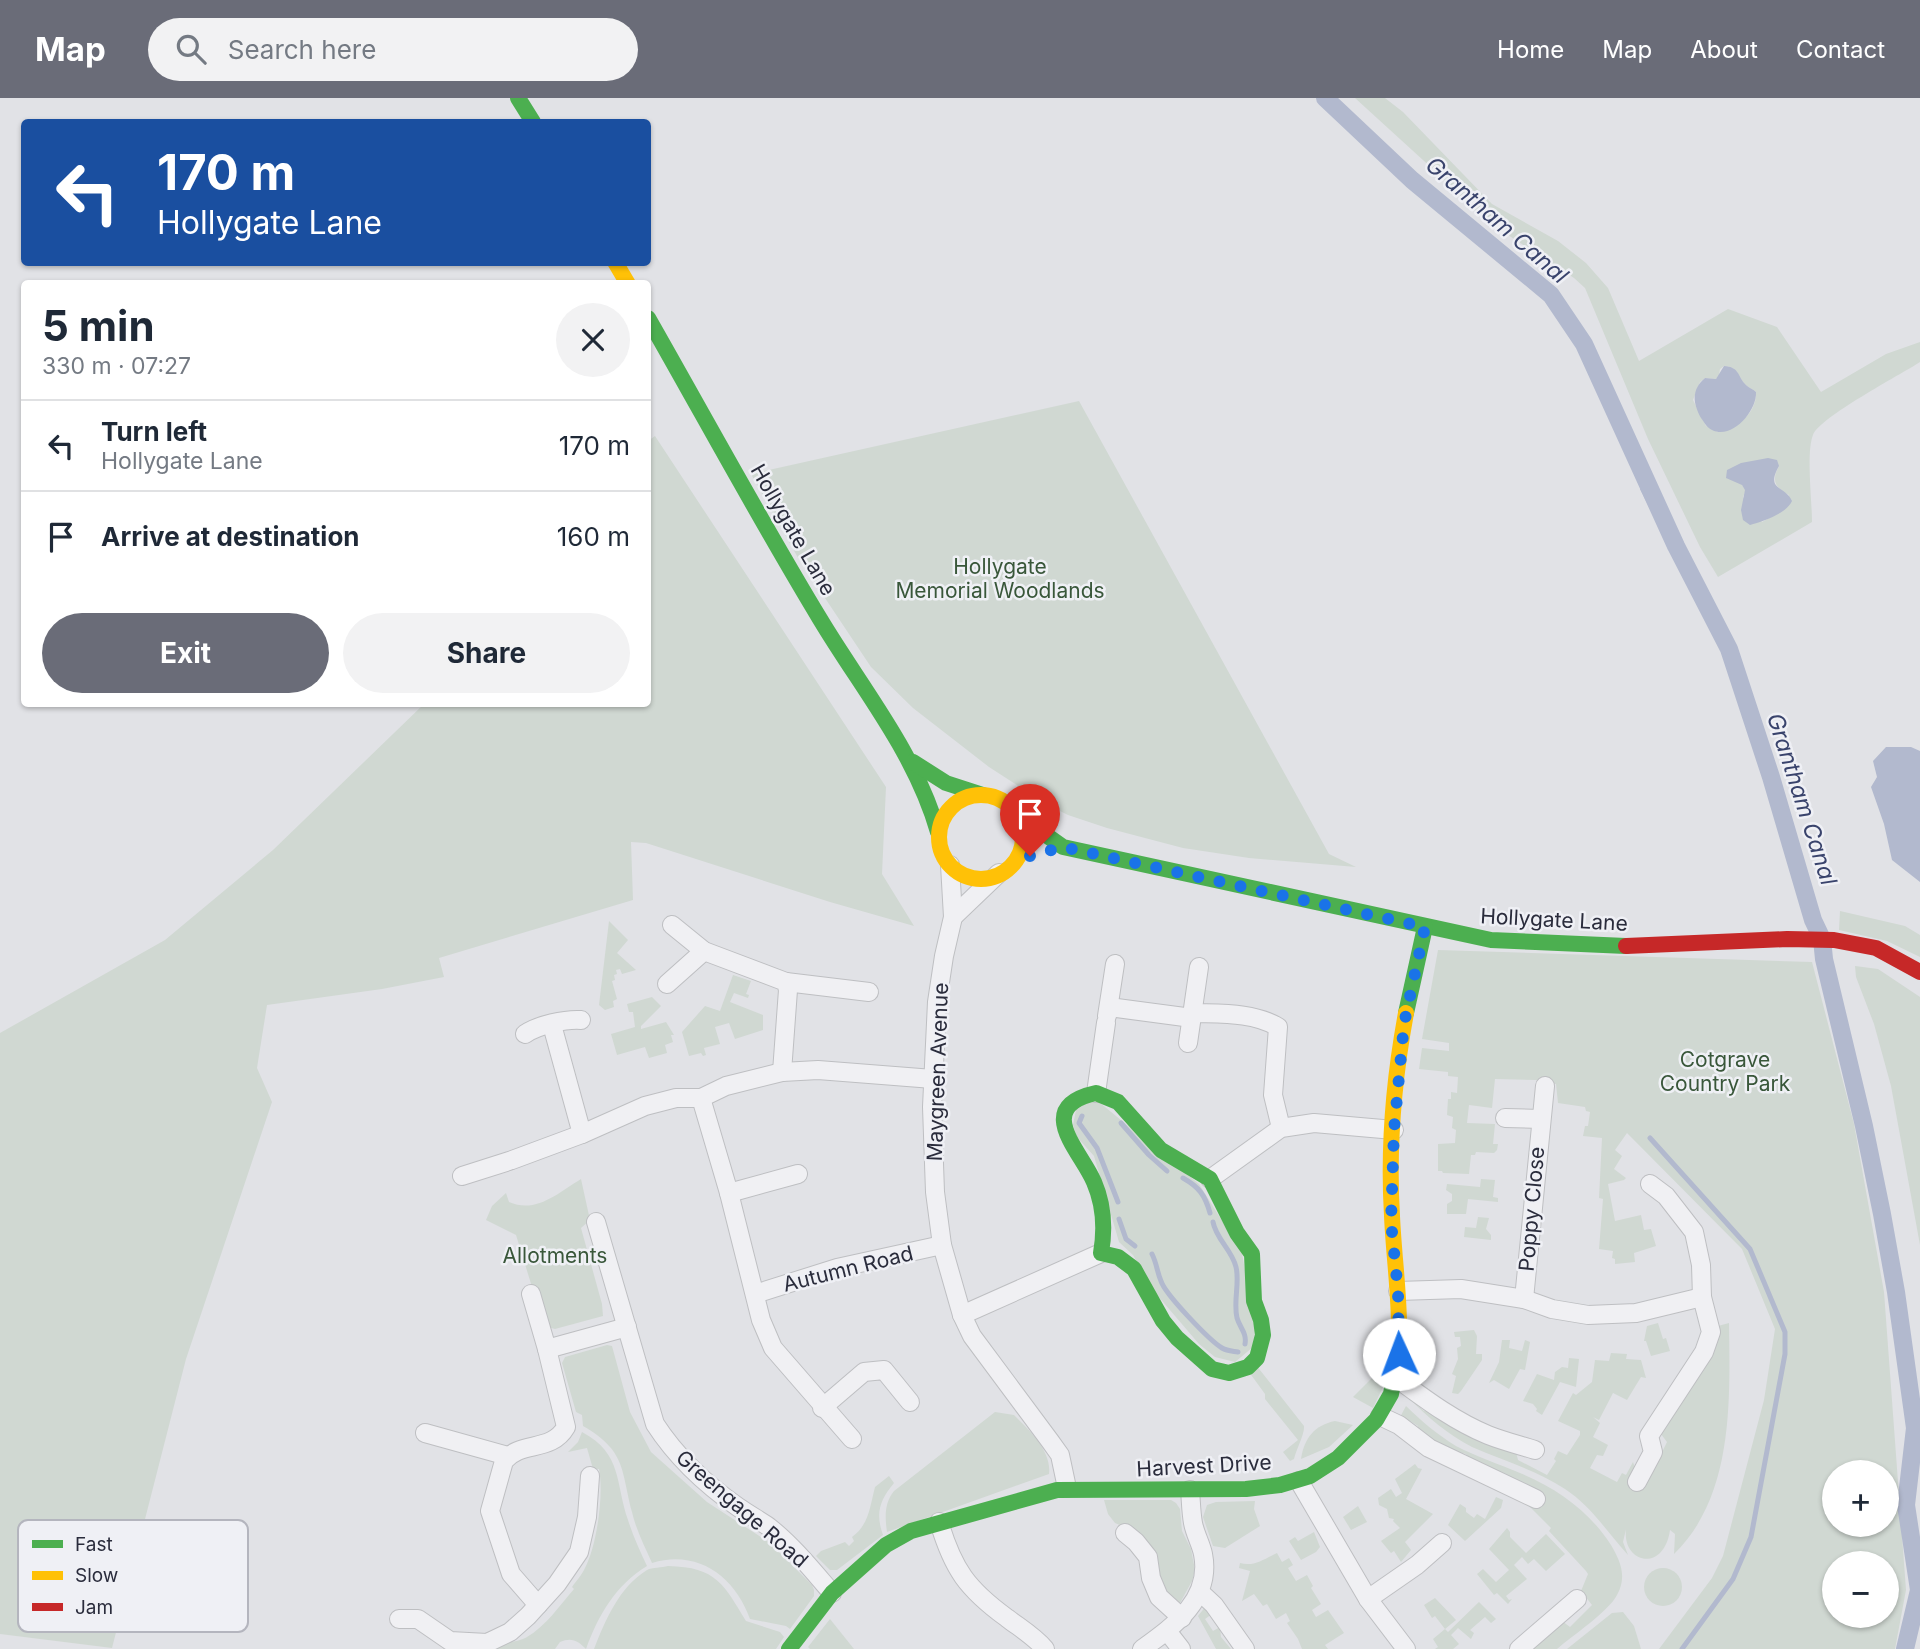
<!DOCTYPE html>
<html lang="en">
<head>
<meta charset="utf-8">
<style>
  body { margin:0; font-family:Inter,sans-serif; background:#f2f2f3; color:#1f2937; height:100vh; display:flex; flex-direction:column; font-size:26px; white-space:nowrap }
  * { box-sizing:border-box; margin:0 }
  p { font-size:23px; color:#747a83 }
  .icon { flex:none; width:38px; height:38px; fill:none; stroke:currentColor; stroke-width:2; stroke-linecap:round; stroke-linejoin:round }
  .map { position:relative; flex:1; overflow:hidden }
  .details { position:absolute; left:21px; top:182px; width:630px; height:427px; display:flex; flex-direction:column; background:#fff; border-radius:7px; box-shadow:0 2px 5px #0004 }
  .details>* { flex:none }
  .banner { position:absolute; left:21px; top:21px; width:630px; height:147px; border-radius:7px; box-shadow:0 2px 5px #0004; background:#1a4fa0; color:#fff; overflow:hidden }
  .controls { position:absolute; left:1822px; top:1362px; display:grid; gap:14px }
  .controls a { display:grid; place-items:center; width:77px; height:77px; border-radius:50%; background:#fff; box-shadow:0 2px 5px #0004; font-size:35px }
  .pin { position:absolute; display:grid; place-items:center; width:60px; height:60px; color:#fff; margin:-72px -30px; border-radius:50% 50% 50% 0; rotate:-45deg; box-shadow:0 0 7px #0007 }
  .pin .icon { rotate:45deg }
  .me { position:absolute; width:77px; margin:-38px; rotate:358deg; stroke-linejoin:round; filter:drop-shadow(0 0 5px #0008) }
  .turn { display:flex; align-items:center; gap:24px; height:147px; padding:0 21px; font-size:32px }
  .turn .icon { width:91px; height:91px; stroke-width:2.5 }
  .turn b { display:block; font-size:49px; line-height:60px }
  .round { display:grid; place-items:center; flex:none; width:74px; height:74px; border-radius:37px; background:#f2f2f3 }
  .summary { display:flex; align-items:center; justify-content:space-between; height:119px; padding:0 21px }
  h1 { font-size:42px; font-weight:700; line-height:52px }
  .cta { display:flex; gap:14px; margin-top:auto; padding:14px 21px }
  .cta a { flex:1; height:80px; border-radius:42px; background:#6a6c78; color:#fff; font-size:28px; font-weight:700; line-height:80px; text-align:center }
  .cta a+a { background:#f2f2f3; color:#1f2937 }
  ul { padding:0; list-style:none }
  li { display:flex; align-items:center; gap:21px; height:91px; padding:0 21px; border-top:2px solid #e0e1e3 }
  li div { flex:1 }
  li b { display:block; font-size:26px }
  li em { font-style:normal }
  header { display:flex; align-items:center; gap:42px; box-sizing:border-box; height:98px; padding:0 35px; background:#6a6c78; color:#fff }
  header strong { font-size:33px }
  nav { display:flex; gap:38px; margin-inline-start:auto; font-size:24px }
  .search { width:490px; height:63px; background:#f2f2f3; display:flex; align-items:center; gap:18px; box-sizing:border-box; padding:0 24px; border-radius:38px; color:#747a83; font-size:26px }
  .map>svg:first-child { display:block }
</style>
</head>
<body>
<header>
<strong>Map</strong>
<div class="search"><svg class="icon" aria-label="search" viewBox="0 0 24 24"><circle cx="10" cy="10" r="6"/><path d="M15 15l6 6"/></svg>Search here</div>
<nav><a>Home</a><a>Map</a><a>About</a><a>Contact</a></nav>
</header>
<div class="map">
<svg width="1920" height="1551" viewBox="0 0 1920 1551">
  <rect width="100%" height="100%" fill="#e1e2e6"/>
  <g fill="#d0d8d2" fill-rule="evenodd">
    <path d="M1355,0H1385L1403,14L1492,106L1558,143L1586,165L1608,190L1639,263L1728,211L1777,229L1821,294L1886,256L1920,244V264C1900,277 1820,319 1813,337C1806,354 1812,403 1812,424L1718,479L1700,449L1648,341L1585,190L1574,180L1485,122L1435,73ZM1724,268C1740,269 1737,279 1746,287C1749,290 1753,291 1756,294C1757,315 1737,331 1718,334L1706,328L1693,302L1700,284L1705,280L1716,281L1719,277L1720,271ZM1779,368C1771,382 1775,390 1789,397L1771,419L1762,424L1743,399L1746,392L1742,387Z"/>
    <path d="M1079,303L1329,756L1356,769L1249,760L1183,750L1107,730L1068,717L1048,707L989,669L913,610L871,569L797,458L751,376Z"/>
    <path d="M655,338L886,689L882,776L914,828L830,804L646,745L631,744L633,802L439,860L444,879L382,891L267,907L257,970L272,1004L186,1261L112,1550L0,1536V935L165,842L273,752L424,606H648V343Z"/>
    <path d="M1840,813L1905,828L1920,837V859L1887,843L1839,832Z"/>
    <path d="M609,823L628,842L617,855L636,872L622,876L620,871L616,872L617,876L614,877L615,882L612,883L617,901L613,903L614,909L605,912L599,907Z"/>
    <path d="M1438,852L1812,864L1854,1026L1884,1194L1906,1492L1895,1551H1659L1712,1480L1723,1458L1764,1302L1775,1231L1742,1151L1627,1035L1615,1052L1622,1058L1614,1071L1626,1080L1624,1082L1608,1086L1615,1123L1641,1117L1644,1132L1651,1131L1656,1148L1634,1155L1635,1164L1615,1166V1161L1612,1160L1613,1153L1599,1151L1603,1101L1599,1100L1602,1040L1583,1038L1585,1028H1588L1590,1014L1586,1013L1585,1009L1558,1005L1556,986L1536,982L1495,981L1492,1010L1469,1007L1467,1025L1495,1026L1493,1046H1498L1497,1052L1494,1055L1476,1054L1475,1057H1471L1469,1076L1443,1075L1442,1073H1438V1046L1455,1045L1456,1032L1452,1030L1453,1019L1447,1017L1448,1001H1451V994L1457,995L1458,979L1448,978V974L1419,971L1422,950L1449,953V945L1422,941ZM1834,1374H1886V1426H1834ZM1834,1465H1886V1517H1834Z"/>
    <path d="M1855,868L1878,871L1920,899V1147L1891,988L1874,926L1856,879Z"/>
    <path d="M733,877L751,883L746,896L749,897L748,900L734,895L730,904L763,917V932L735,941L729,925L715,929L720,946L704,950L706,957L703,958L701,955L689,958L682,934L705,908L720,913Z"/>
    <path d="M652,899L661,908L641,928V931L666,924L674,937H671L673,944L665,947L667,955L649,960L645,949L617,957L611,936L635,929L633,914H629L627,906Z"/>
    <path d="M1094,1000L1199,1086L1242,1155L1255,1232L1253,1249L1235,1264L1215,1259L1199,1246L1152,1191L1133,1157L1119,1144L1094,1058L1077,1039L1073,1027L1076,1012Z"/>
    <path d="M581,1081L590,1122L581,1130L602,1206L603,1218L555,1231L544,1228L516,1137L486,1122L492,1108L506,1095L509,1104C536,1116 558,1095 581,1081Z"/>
    <path d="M1481,1081L1495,1082L1493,1099L1498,1100V1104L1468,1101L1466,1116H1447V1106L1452,1103V1096L1446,1092L1447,1086L1480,1089Z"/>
    <path d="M1478,1119L1489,1120L1486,1131L1491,1137V1142L1464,1139L1465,1129L1476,1130Z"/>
    <path d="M1658,1225L1663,1241L1666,1240L1670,1253L1651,1258L1646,1243H1644L1647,1228Z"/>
    <path d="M1729,1225C1730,1302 1734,1398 1674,1456L1675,1436L1670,1432C1664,1475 1622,1466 1626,1431L1623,1444L1628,1457C1607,1434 1591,1408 1565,1391C1536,1372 1504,1363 1472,1349C1449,1337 1427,1319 1409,1300L1420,1303L1418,1308L1424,1313L1428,1311L1516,1354L1518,1362L1547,1377L1556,1363L1554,1361L1558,1353L1567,1357L1580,1337V1333L1558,1323L1573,1295L1576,1297L1592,1284L1595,1262L1609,1263L1611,1255L1627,1256L1626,1261L1641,1262L1646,1280L1641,1279L1627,1302L1613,1295L1599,1322L1593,1319L1600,1325L1593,1339L1608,1347L1603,1358L1597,1357L1590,1370L1617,1384L1622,1375L1626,1377L1633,1364L1636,1373L1633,1382L1645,1389L1667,1344L1661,1336L1717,1241L1718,1228Z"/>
    <path d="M1474,1232L1477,1238L1476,1256H1482V1262L1461,1293L1458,1296L1452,1295L1456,1278L1452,1276L1458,1261L1457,1250L1461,1248L1460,1239H1455L1454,1234Z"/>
    <path d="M1502,1242H1510L1509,1250L1522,1253L1525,1242L1530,1244L1525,1272L1520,1271L1509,1291L1494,1282L1489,1285L1499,1264Z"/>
    <path d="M607,1247L612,1248L630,1314L651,1354L707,1404L770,1445L812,1487L814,1492V1498L790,1531L786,1528L750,1521C735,1479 698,1451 652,1465C645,1449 636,1432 632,1414C621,1371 626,1353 583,1328L582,1317L576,1314L562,1265L565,1259Z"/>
    <path d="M1569,1260L1579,1261L1576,1289L1560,1284L1542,1317L1536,1313L1537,1311L1533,1306L1523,1303L1537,1276L1554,1282L1555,1274L1562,1269L1568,1270Z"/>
    <path d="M1256,1267L1304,1328C1305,1335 1296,1352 1294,1361L1290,1363L1283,1354L1298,1342L1265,1301V1296L1249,1274Z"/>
    <path d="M1372,1280L1383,1289L1373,1310L1353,1299Z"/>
    <path d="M1406,1308C1420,1322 1438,1337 1456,1348C1477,1359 1499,1366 1520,1375C1557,1390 1590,1414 1611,1447C1621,1464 1627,1479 1617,1497C1609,1513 1572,1538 1557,1551H1530L1562,1523L1570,1529L1592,1507L1581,1493L1588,1476L1586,1473L1549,1433L1551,1430L1529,1408L1535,1407C1525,1383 1523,1384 1500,1376C1489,1373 1479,1366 1469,1361L1466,1356L1447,1351L1417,1331L1418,1328L1410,1323L1407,1326L1399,1321Z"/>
    <path d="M995,1314L1014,1317C1029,1332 1052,1353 1049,1376L887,1434C885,1420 884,1405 894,1393Z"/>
    <path d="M1335,1323L1353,1327L1329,1349L1301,1361C1304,1340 1315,1327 1335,1323Z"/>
    <path d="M582,1334C623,1356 615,1385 628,1422C633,1438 640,1453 647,1468C615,1488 599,1516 586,1551C578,1543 572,1539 560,1544L555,1551H497C507,1542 517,1545 527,1539C546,1528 560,1507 574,1491L572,1489C576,1483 582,1477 585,1470C597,1447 604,1396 599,1371H593L587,1350L568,1354L578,1344Z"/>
    <path d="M1415,1366L1418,1370L1422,1371L1406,1401L1433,1416L1405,1444L1411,1452L1401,1464L1394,1453L1391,1455L1381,1443L1400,1430L1393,1423L1394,1421L1389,1420L1387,1411L1379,1407L1378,1400L1391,1391L1396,1399L1402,1395L1395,1381Z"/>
    <path d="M889,1378L894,1385C880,1402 875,1415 883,1437L837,1472H830L816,1458L821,1453L845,1444L849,1448L854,1443L852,1439C869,1427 870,1408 875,1389Z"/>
    <path d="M1496,1399L1503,1402L1501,1410L1465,1443L1448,1427L1460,1406L1466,1410V1414L1474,1420L1477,1416L1485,1421Z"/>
    <path d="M1104,1402H1171L1176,1405L1180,1411L1182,1433L1191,1451L1195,1472L1192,1483L1180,1505L1163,1491L1127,1430L1115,1425L1108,1416Z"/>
    <path d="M1255,1403L1254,1411L1260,1428L1225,1450L1213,1448L1203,1419L1207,1407L1216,1404Z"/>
    <path d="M1358,1408L1367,1424L1351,1432L1343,1419Z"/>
    <path d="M1507,1430L1510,1434V1439L1526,1455L1546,1436L1565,1456L1546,1473L1534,1461L1528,1466L1522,1459L1514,1467L1527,1481L1506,1498L1509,1502L1512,1501L1508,1506L1497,1495L1494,1497L1477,1476L1483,1471L1496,1484L1509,1472L1489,1451Z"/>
    <path d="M1314,1434L1320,1449L1316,1454L1301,1462L1289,1443L1295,1439L1298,1443Z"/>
    <path d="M1277,1455L1282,1464L1289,1460L1293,1467L1288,1470L1296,1483L1307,1477L1313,1488L1311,1490L1321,1506L1312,1512L1316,1519L1328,1512L1344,1535L1325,1547L1328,1551H1302L1298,1541L1287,1525L1290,1523L1286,1515L1276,1521L1267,1506L1263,1508L1254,1496L1242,1503L1250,1473L1239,1470L1240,1465C1254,1469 1264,1461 1277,1455Z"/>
    <path d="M668,1468C717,1469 724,1487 746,1523L780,1534L784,1539L776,1551H594C605,1523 619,1489 647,1472C652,1469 662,1470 668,1468Z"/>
    <circle cx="1663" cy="1489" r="19"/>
    <path d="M1435,1500L1456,1522L1445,1531L1448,1534L1479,1504L1496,1521L1491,1525L1485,1519L1470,1532L1474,1535L1471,1541L1458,1530L1451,1537L1459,1546L1453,1551H1435L1438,1549L1433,1541L1445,1531L1435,1518L1432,1520L1424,1507Z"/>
    <path d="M1206,1508L1212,1516L1205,1521L1213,1533L1220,1529L1221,1539L1231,1551H1216L1198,1518Z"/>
    <path d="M1623,1514L1634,1528L1641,1551H1567L1612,1515Z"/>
    <path d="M830,1521L854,1551H810L808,1549Z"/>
  </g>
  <g fill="#b2b9ce">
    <path d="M1724,268C1740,269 1737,278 1746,287C1749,290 1753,291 1756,294C1757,313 1732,342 1712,332C1707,330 1704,324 1701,320C1693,305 1691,292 1705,280L1716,281Z"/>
    <path d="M1768,360L1777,362L1779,368C1765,393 1785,387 1792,403C1786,416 1763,423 1750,427L1743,422L1741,412L1745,392L1742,387L1726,380L1727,372L1741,365Z"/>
    <path d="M1653,385L1682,447L1671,452L1640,391Z"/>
    <path d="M1886,649H1911L1920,653V784L1892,762L1884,726L1871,689L1877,679L1873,663Z"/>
  </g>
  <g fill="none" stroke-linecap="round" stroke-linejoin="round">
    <g stroke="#b2b9ce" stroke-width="5">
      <path d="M1082,1018L1079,1025L1097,1050L1118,1104"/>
      <path d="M1121,1025L1149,1057L1167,1073"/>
      <path d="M1650,1040L1750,1151L1785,1234V1256L1751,1439L1733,1481L1682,1551"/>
      <path d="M1183,1080C1199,1089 1205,1097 1210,1115"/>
      <path d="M1119,1121L1126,1141L1135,1148"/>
      <path d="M1213,1124C1216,1141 1232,1152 1236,1169C1240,1185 1233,1203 1237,1220C1240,1230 1247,1235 1245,1246"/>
      <path d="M1152,1156C1157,1166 1157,1174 1161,1183C1165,1196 1209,1242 1222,1250C1227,1253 1232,1253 1238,1254"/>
    </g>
    <path stroke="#b2b9ce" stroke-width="18" d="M1325,0L1412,82L1551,197L1584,246L1676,448L1729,551L1771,679L1813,822L1822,841L1824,861L1864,1028L1882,1116L1896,1194L1915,1330L1906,1407L1919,1492L1905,1551"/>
    <g stroke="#bebfc2" stroke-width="20">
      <g id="street">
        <path d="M950,767L953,819L944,858L937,904L932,1009L935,1094L942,1147L962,1217L972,1238L1050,1343L1060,1357L1067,1390"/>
        <path d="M953,819L999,775"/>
        <path d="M672,827L704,853L786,884L788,892L782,974"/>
        <path d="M786,884L869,894"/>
        <path d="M667,886L704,853"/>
        <path d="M1109,909L1192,920"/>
        <path d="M1193,915C1221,916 1253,914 1278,929L1273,997L1281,1030"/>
        <path d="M1107,918L1115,866"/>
        <path d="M552,927L582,1036"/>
        <path d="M525,936C538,927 565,921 581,922"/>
        <path d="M1188,945L1199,869"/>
        <path d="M1096,995L1106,925"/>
        <path d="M701,1000L729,1095L761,1222L773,1250L852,1341"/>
        <path d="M1505,1020L1540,1021"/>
        <path d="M512,1062L582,1036L645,1008L676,1000H701L726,988L782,974L818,972L933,981"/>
        <path d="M462,1078L509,1063"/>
        <path d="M1210,1081L1281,1030L1314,1025L1394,1032"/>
        <path d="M729,1095L798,1076"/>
        <path d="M596,1124L655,1326C677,1360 705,1386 738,1409C748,1416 759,1422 769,1429C793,1448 813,1473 832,1495"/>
        <path d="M1398,1193L1461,1191L1524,1201L1552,1211L1588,1217L1636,1215L1702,1199"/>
        <path d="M531,1196L547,1251L566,1329C551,1355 521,1342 504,1363L490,1413L511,1476L538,1507"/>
        <path d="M755,1196L837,1170L942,1147"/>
        <path d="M1524,1201L1545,988"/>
        <path d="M962,1217L1101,1155"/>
        <path d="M547,1251L627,1229"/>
        <path d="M1395,1279C1425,1301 1454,1323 1488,1337C1503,1343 1519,1347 1535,1352"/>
        <path d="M822,1310L864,1274L884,1272L910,1304"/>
        <path d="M1380,1318L1399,1327L1429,1350L1536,1401"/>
        <path d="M425,1335L508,1358"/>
        <path d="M1299,1383L1368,1501L1406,1551"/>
        <path d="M1637,1384L1653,1354L1649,1338L1704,1254L1711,1234L1702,1199L1701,1167L1694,1134L1666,1098L1650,1086"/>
        <path d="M939,1424C953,1471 967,1491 1007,1520C1020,1530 1034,1538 1045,1551"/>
        <path d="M1125,1435L1136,1444L1148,1459L1151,1480L1159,1499L1182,1520"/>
        <path d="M1200,1494L1214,1507L1245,1551"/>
        <path d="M1368,1501L1417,1467L1442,1445"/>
        <path d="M399,1521H418L450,1543L487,1545L510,1534L528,1518L557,1486L579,1454L587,1419L590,1378"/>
        <path d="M1167,1533L1181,1551"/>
        <path d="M1142,1551C1174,1528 1212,1501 1203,1456C1201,1446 1195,1436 1193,1425C1191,1414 1191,1403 1190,1392"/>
        <path d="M1519,1551L1577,1501"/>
      </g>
    </g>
    <use href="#street" stroke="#f0f0f3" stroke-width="18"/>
    <g stroke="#4caf50" stroke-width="16">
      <path d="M518,0L533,24"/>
      <path d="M648,220C705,320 760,422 820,521C862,591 915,654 938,734"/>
      <path d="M913,664L946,685L983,697"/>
      <path d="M1018,717L1063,749L1491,842L1626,848"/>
      <path d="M1406,915L1425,829"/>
      <path d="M1096,995L1118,1004L1161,1052L1210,1081L1237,1135L1252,1156L1254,1203L1261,1222L1263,1237L1257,1260L1248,1269L1229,1275L1212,1271L1177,1240L1163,1223L1134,1171L1118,1159L1101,1155C1105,1132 1104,1107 1094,1084C1081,1053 1032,1009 1096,995Z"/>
      <path d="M789,1551L832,1495L886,1447L911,1433L1057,1392L1246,1391L1280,1387L1310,1378L1338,1360L1376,1322L1391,1296L1399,1252"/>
    </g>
    <g stroke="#ffc107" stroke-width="16">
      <path d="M615,164L628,186"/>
      <circle cx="981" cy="739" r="42"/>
      <path d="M1399,1252C1401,1207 1394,1163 1392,1118C1388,1052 1394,980 1406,915"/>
    </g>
    <path stroke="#c62828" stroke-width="16" d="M1626,848L1787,841L1834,842L1876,850L1920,874"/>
  </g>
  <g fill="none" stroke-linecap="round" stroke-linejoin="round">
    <path stroke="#1a73e8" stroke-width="12" stroke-dasharray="0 21.6" d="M1030,758L1063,749L1425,829L1404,926L1394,1032L1391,1124L1398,1193L1399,1256"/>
  </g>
  <g text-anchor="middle" stroke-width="5" stroke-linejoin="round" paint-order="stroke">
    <g font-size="21" fill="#2a2c3c" stroke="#eff0f5">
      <text transform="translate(793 432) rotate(60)" y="7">Hollygate Lane</text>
      <text transform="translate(1554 822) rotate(3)" y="7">Hollygate Lane</text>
      <text transform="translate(938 974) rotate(-88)" y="7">Maygreen Avenue</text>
      <text transform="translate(1532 1111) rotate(-85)" y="7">Poppy Close</text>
      <text transform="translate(848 1171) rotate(-14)" y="7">Autumn Road</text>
      <text transform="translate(1204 1368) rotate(-3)" y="7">Harvest Drive</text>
      <text transform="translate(742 1411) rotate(41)" y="7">Greengage Road</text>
    </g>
    <g font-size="21" fill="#39573a" stroke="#eff0f5">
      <text x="1000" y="476">Hollygate<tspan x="1000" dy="24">Memorial Woodlands</tspan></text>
      <text x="1725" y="969">Cotgrave<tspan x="1725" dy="24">Country Park</tspan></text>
      <text x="555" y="1165">Allotments</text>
    </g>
    <g font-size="23" font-style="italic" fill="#39436c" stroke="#eff0f5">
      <text transform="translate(1497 122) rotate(41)" y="8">Grantham Canal</text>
      <text transform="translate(1802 701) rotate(72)" y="8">Grantham Canal</text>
    </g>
  </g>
  <rect x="18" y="1422" width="230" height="112" rx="10" fill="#eff0f5" stroke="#b4b5be" stroke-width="2"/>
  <rect x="32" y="1442" width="31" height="8" fill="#4caf50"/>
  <rect x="32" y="1473" width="31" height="9" fill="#ffc107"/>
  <rect x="32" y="1505" width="31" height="8" fill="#c62828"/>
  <g font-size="19" fill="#2a2c3c">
    <text x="75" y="1453">Fast</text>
    <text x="75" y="1484">Slow</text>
    <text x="75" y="1516">Jam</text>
  </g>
</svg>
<div class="controls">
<a>+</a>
<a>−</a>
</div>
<div class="pin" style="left:1030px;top:758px;background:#d93025"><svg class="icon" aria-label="arrive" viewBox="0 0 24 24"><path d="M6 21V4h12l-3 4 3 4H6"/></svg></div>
<svg class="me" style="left:1399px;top:1256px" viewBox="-20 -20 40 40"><circle r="19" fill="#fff"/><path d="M0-13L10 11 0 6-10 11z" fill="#1a73e8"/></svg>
<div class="banner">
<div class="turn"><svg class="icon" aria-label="left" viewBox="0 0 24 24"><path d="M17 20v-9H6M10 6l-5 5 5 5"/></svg><div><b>170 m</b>Hollygate Lane</div></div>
</div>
<section class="details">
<div class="summary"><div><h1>5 min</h1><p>330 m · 07:27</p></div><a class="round"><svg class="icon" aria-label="close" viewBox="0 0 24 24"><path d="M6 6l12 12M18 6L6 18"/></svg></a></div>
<ul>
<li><svg class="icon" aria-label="left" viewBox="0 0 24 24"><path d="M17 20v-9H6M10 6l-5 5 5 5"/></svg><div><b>Turn left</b><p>Hollygate Lane</p></div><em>170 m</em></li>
<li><svg class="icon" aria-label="arrive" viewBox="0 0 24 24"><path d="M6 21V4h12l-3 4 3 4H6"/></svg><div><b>Arrive at destination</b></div><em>160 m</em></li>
</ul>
<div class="cta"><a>Exit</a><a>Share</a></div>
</section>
</div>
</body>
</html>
